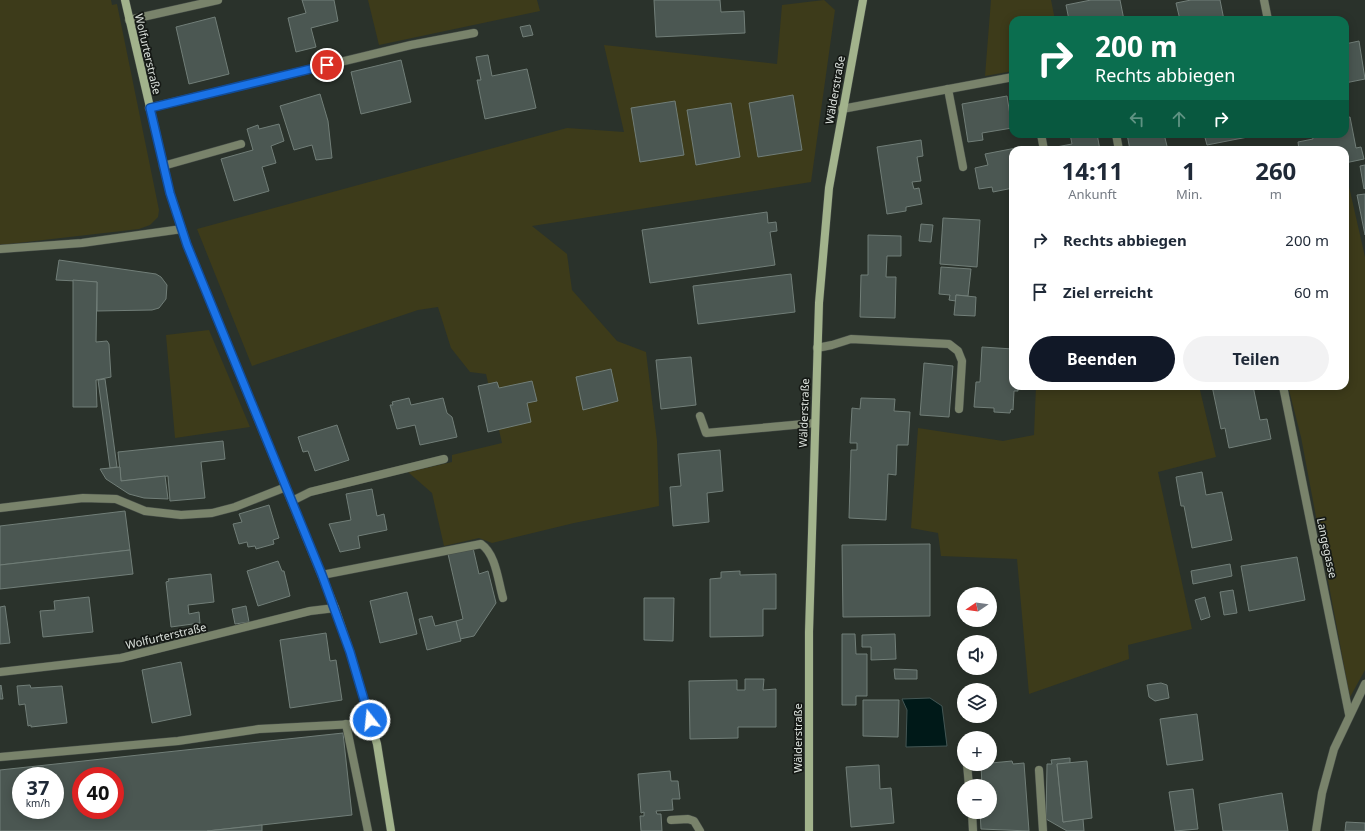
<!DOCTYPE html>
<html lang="de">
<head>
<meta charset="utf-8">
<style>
  body { margin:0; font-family:"Noto Sans",sans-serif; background:#f2f2f3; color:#1f2937; height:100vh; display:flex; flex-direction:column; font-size:15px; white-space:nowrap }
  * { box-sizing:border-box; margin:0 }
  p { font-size:13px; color:#747a83 }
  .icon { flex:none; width:22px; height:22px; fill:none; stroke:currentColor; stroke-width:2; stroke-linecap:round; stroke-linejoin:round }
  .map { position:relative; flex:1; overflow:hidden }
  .side { position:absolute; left:1009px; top:146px; width:340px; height:244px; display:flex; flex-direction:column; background:#fff; border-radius:12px; box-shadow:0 2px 10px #0003 }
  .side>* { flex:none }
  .top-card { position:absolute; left:1009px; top:16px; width:340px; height:122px; border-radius:12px; box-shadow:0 2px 10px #0003; background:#0b6e4f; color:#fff; overflow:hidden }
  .needle { width:26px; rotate:257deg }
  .controls { position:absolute; left:957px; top:587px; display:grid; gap:8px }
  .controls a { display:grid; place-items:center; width:40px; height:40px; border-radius:50%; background:#fff; box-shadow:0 2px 10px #0003; font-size:20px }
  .speed { position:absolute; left:12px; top:767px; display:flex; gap:8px; font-size:20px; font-weight:700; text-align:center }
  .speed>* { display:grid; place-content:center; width:52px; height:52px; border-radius:50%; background:#fff; box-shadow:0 2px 10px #0003; line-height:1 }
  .speed small { font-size:10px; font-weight:400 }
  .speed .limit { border:6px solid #d22; background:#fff; color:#111 }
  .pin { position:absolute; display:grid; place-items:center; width:34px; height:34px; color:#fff; margin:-17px; border:2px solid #fff; border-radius:50%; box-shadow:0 1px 4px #0007 }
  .me { position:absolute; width:44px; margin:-22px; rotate:344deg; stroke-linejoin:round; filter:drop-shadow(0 0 3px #0008) }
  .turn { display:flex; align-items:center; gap:14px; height:84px; padding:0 20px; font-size:18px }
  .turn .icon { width:52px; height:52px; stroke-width:2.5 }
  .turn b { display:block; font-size:28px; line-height:34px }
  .lanes { display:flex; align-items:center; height:38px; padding:0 20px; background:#0003; justify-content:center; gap:20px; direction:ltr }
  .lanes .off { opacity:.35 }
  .eta { display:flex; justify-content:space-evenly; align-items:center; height:68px; text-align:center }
  .eta b { font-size:24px; font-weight:700; line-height:28px }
  .button { display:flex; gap:8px; margin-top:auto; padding:8px 20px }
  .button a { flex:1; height:46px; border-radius:24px; background:#111827; color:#fff; font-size:16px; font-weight:700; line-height:46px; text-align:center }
  .button a+a { background:#f2f2f3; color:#1f2937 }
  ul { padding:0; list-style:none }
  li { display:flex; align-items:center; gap:12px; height:52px; padding:0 20px }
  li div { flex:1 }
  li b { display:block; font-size:15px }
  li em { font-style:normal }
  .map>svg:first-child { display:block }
</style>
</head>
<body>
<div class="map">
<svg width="1365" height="831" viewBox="0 0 1365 831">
  <rect width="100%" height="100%" fill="#2a322b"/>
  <g fill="#3d3b1a">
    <path d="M0,0H111L112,5L117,4L159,210L158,217L150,225L139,229L0,245Z"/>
    <path d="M368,0H537L540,11L379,45Z"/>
    <path d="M824,0L835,10L811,182L532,226L567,254L572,290L617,341L646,352L657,441L659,506L574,523L492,543L479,538L444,546L432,493L408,472L452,462V455L502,443L486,374L470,372L451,348L438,307L418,310L252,366L197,229L567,128L624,132L604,45L777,64L782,5Z"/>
    <path d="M991,0H1051L1055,20H1013V71L985,76Z"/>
    <path d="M1345,169L1365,257V670L1350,697L1301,437L1288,386H1345Z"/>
    <path d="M209,330L250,427L175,438L166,335Z"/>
    <path d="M1036,386H1199L1216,457L1158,472L1192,629L1128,645L1129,659L1029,694L1017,559L941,556L938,533L911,528L918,428L1003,441L1034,435Z"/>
  </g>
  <path fill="#001918" stroke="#435654" d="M930,698L942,706L947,746L906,747L907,710L902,699Z"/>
  <g fill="#4b5752" stroke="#717e78" fill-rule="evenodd">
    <path d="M302,0H334L338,21L311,28L316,47L296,52L288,18L306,13Z"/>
    <path d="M654,0H720L721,12L744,11L745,33L656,37Z"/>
    <path d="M1091,0H1120L1124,20H1069L1066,5Z"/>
    <path d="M1191,0H1220L1224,20H1180L1176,3Z"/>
    <path d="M215,17L229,74L189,84L176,27Z"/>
    <path d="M530,25L533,35L523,37L520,27Z"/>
    <path d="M1359,41L1365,79L1345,83V44Z"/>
    <path d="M488,55L492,76L527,69L536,108L485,119L477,80H481L476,57Z"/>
    <path d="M401,60L411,102L361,114L351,72Z"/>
    <path d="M320,94L328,121L332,158L316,160L312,145L294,150L280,106Z"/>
    <path d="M793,95L802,150L758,157L749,103Z"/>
    <path d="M1007,96L1012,128L982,133L983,140L968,142L962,104Z"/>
    <path d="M675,101L684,155L640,162L631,108Z"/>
    <path d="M731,103L740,157L696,165L687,110Z"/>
    <path d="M1350,117L1356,148L1361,147L1364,159L1345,163V150H1299L1298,142L1313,139L1312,134H1345V118Z"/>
    <path d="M279,124L284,141L271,146L276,163L262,167L269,191L234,201L221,159L253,150L247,129L258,125L259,129Z"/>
    <path d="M1070,134H1097L1100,150H1052L1051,148L1072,144Z"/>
    <path d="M1127,134H1164L1168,150H1130Z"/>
    <path d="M1204,134H1263L1207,145Z"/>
    <path d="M921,140L923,156L917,157L921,181L912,182L914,189L919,188L922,204L906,207V211L887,214L877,147Z"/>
    <path d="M1016,148V150H1013V188L993,192L992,187L979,189L975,168L988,165L985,154Z"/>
    <path d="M1365,165V188L1364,189L1360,166Z"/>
    <path d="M1365,194V235L1357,195Z"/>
    <path d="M767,212L768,223L776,222L777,231L770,232L775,265L650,283L642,230Z"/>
    <path d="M943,218L980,220L977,267L940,264Z"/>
    <path d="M921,224L933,225L931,242L919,241Z"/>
    <path d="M868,235L901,236V256H887L886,277H896L895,318L860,317L861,275H868Z"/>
    <path d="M59,260L156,274L161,277L167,285L166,299L159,308L152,310L97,311V282L56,280Z"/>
    <path d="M941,267L971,269L968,296L956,295V301L949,300L950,295L939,294Z"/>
    <path d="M791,274L795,312L698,324L693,286Z"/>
    <path d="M73,280L97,282L96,342L107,341L109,344L111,377L96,380L97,407H73Z"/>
    <path d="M956,295L976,297L975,316L954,315Z"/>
    <path d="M982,347L1013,349V386H1018V391H1014L1013,410L1011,409L1010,413L994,412V408L974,407L976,382H980Z"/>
    <path d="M691,357L696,405L661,409L656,360Z"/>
    <path d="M924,363L953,366L949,417L920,415Z"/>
    <path d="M611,369L618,401L583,410L576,377Z"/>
    <path d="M105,379L117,467L110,468L98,380Z"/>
    <path d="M532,381L537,401L527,403L531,422L488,432L478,386L497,382L499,388Z"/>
    <path d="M1212,386H1253L1260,420L1267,419L1271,439L1229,448L1225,428L1221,429Z"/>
    <path d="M409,398L411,405L443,398L447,413L452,417L457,437L420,445L415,425L397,429L390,405H393L392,402Z"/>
    <path d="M861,398L895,399L894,411L910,412L908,445H897L896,475L888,474L886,520L849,518L851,450H857V443H850L852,408L860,409Z"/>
    <path d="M337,425L349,460L315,471L308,451L303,452L298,437Z"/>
    <path d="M223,441L225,459L201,462L205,498L170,501L168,476L121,481L118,452Z"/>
    <path d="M720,450L723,491L707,493L709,522L673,526L670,487L681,486L678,454Z"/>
    <path d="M120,467L121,481L165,476L168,499L144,498L129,494L106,479L100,469Z"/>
    <path d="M1202,472L1206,495L1222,492L1232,540L1192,548L1184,506H1181L1176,477Z"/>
    <path d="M372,489L377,516L384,514L387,530L358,536L360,548L340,552L329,524L351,520L346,494Z"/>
    <path d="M269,505L279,538L273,540L274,544L256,549L255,546L248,547L247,542L239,544L233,524L242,522L239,514Z"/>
    <path d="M125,511L130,550L0,565V526Z"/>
    <path d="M930,544V616L843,617L842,545Z"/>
    <path d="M473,548L479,574L488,571L496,603L474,636L460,639L456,621L463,619L448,554Z"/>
    <path d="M130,550L133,574L0,589V565Z"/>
    <path d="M1297,557L1305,600L1249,611L1241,566Z"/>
    <path d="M278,561L282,571H284L290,596L258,606L247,571Z"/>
    <path d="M1230,564L1232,576L1193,584L1191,571Z"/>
    <path d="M740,571V575L776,574V609H763V636L710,637V579L721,578V572Z"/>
    <path d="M211,574L214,602L188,605L189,614L199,612L200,623L171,627L166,582L169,581L168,579Z"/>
    <path d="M1233,590L1237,613L1224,615L1220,592Z"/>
    <path d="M407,592L417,634L380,643L370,601Z"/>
    <path d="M89,597L93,632L43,637L40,611L55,610L54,601Z"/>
    <path d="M1205,597L1210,617L1201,620L1195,600Z"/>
    <path d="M644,598H674L673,641L644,640Z"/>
    <path d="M5,606L10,643L0,644V607Z"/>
    <path d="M246,606L249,622L235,624L232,609Z"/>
    <path d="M432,616L435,626L456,621L461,641L427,650L419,619Z"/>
    <path d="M326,633L330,661L336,660L342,700L290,708L280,640Z"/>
    <path d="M842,634H855L856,654H867V696H856V705H842Z"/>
    <path d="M895,634L896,659L871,660V647H862V635Z"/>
    <path d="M181,662L191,715L152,723L142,670Z"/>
    <path d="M894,669L917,670V679H895Z"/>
    <path d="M745,679H764L763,690L776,689V727H738V738L690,739L689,681L737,680V690H745Z"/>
    <path d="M1161,683L1167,685L1169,698L1155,701L1149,697L1147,685Z"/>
    <path d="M1,685L3,699H0V686Z"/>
    <path d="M30,685L31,688L62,686L67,723L31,727V725L28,726L25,704L19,705L17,686Z"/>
    <path d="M863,700H899L898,737L863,736Z"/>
    <path d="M1197,714L1203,760L1167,765L1160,719Z"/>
    <path d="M343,733L352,815L207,831H0V770ZM21,776H55V810H21ZM81,776H115V810H81Z"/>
    <path d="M1070,758V763L1057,764L1063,822L1083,819L1084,831H1067L1046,819L1047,764H1052L1051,760Z"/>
    <path d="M1012,761L1013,764L1024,763L1029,831L981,829L980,812H990V786H982L981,764Z"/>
    <path d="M1087,761L1092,818L1063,822L1057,764Z"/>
    <path d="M879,765L880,789L891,788L894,823L851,827L846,767Z"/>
    <path d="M670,771L671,781H678L680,799H672L673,810L656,811L657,814H661L662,831H641L640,816H644V812L641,813L638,774Z"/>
    <path d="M1193,789L1198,829L1175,831L1169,792Z"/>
    <path d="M1282,793L1288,831H1223L1219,804Z"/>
    <path d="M1346,822L1365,823V831H1345Z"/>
    <path d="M262,825V831H207Z"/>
  </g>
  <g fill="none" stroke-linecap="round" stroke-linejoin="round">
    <g stroke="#474e48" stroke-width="9">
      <g id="lane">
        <path d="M1264,0L1268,20"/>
        <path d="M129,20L218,0"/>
        <path d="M948,89L963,167"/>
        <path d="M149,108L411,45L474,33"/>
        <path d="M842,109L1013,77"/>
        <path d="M1041,134L1044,150"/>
        <path d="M1116,134L1119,150"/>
        <path d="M163,166L241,144"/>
        <path d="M0,249L82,243L182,229"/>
        <path d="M817,348L832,345L851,339L949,344L958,351L962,361L959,409"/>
        <path d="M1283,386L1349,714"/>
        <path d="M700,416L706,433L815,423"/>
        <path d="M292,501L310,492L444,459"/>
        <path d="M0,508L83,498L116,499L145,511L181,515L212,513L235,507L286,487"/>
        <path d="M322,575L481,544C496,554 498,581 503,598"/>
        <path d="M346,724L368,831"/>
        <path d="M0,757L178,741L259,729L355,724L370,720"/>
        <path d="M967,764L969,786"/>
        <path d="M1039,770L1043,831"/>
        <path d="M972,812L973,831"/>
        <path d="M671,820L688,819L694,821L700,831"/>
      </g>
    </g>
    <g stroke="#474e48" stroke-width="9">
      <g id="street">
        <path d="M0,672L121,658L310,611L335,608"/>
        <path d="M1316,831L1322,793L1334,749L1365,684"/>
      </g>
    </g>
    <g stroke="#474e48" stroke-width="9">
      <g id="secondary">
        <path d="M125,0L170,193L187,245L335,608L350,652L377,744L391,831"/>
        <path d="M809,831V632L819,303L829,188L863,0"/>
      </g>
    </g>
    <use href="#lane" stroke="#79836b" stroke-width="8"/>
    <use href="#street" stroke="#79836b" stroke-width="8"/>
    <use href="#secondary" stroke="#a2b38c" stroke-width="8"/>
  </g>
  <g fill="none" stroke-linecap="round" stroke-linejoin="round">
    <g stroke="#114b97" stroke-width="10">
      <path id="route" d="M327,65L150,108L170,193L187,245L322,575L350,652L370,720"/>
    </g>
    <use href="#route" stroke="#1a73e8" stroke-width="7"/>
  </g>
  <g text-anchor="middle" stroke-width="3.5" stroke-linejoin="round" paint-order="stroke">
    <g font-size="11" fill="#dee4df" stroke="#151915">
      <text transform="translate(148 54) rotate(77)" y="4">Wolfurterstraße</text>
      <text transform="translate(835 90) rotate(-80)" y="4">Wälderstraße</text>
      <text transform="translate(804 413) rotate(-88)" y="4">Wälderstraße</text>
      <text transform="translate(1327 548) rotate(78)" y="4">Langegasse</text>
      <text transform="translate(166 636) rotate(-13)" y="4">Wolfurterstraße</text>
      <text transform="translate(798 738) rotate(-90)" y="4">Wälderstraße</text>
    </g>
  </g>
</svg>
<div class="controls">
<a><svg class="needle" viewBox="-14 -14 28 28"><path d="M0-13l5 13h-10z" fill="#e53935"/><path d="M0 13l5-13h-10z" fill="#747a83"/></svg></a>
<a><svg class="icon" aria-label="sound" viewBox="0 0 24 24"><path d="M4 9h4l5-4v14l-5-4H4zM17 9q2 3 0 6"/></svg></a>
<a><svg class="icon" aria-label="layers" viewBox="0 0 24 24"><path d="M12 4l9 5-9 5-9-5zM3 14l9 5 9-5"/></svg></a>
<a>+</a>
<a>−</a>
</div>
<div class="speed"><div>37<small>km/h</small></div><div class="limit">40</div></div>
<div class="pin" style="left:327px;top:65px;background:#d93025"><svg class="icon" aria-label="arrive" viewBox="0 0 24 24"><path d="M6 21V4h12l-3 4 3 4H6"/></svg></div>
<svg class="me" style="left:370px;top:720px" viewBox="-20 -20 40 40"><circle r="17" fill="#1a73e8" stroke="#fff" stroke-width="3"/><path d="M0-11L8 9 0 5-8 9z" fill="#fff"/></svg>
<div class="top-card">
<div class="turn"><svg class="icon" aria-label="right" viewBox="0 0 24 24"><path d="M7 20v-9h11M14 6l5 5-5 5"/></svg><div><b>200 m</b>Rechts abbiegen</div></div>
<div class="lanes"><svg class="icon off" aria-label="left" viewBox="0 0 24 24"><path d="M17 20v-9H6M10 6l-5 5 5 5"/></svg><svg class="icon off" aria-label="ahead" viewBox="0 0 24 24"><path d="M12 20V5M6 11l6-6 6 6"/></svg><svg class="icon" aria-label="right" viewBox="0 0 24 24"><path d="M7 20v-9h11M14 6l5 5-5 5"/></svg></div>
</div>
<section class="side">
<div class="eta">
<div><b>14:11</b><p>Ankunft</p></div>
<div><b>1</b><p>Min.</p></div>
<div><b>260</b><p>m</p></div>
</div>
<ul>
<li><svg class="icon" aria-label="right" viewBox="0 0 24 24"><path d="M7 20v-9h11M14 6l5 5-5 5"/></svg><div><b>Rechts abbiegen</b></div><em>200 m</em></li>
<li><svg class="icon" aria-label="arrive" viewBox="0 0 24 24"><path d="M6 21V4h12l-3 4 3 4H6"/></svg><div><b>Ziel erreicht</b></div><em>60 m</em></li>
</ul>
<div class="button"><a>Beenden</a><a>Teilen</a></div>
</section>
</div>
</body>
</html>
